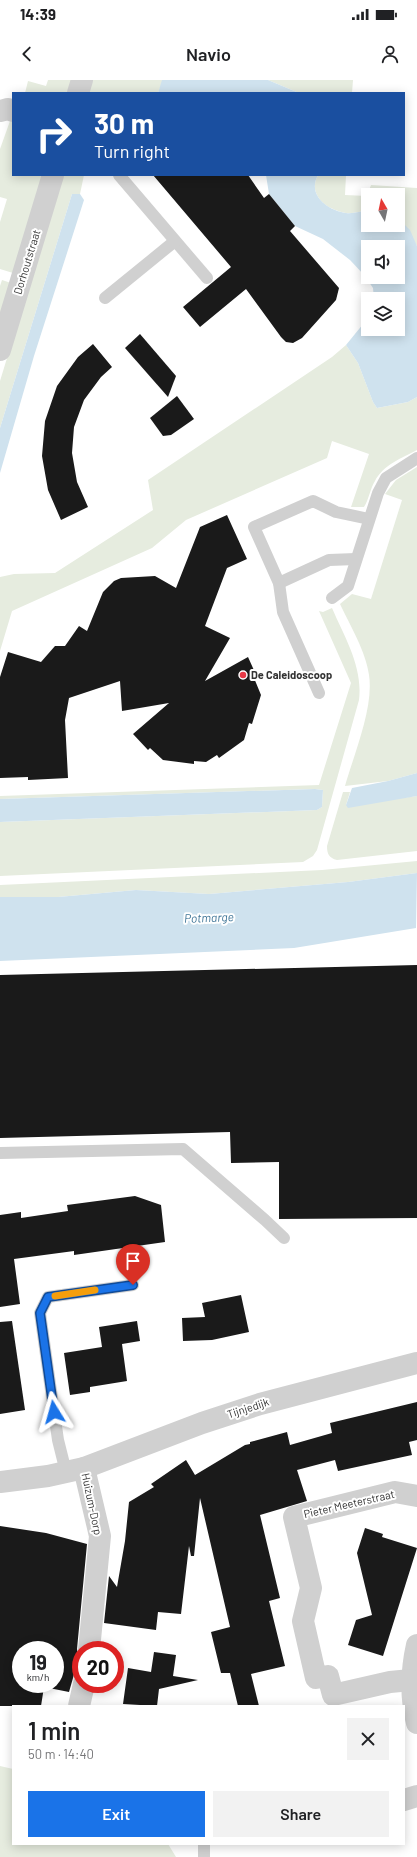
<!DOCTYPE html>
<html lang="en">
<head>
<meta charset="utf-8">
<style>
  body { margin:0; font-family:Barlow,sans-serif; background:#f2f2f2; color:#202124; height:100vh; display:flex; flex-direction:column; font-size:15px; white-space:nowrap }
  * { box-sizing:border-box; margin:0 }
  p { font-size:13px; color:#757577 }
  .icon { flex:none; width:22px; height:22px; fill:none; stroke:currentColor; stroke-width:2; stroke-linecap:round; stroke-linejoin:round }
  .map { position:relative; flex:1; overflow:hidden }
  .drawer { position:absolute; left:12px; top:1625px; width:393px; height:140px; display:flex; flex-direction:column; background:#fff; border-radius:0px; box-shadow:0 2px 10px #0003 }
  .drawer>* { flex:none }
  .guide { position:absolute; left:12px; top:12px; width:393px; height:84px; border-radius:0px; box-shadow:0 2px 10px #0003; background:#1a4fa0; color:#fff; overflow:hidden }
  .needle { width:26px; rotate:351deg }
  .tools { position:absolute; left:361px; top:108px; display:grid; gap:8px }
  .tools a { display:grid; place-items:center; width:44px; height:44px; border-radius:0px; background:#fff; box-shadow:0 2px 10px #0003; font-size:20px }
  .speed { position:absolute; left:12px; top:1561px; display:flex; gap:8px; font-size:20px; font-weight:700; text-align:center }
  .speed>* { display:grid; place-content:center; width:52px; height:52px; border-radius:50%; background:#fff; box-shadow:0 2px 10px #0003; line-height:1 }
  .speed small { font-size:10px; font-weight:400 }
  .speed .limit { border:6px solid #d22; background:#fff; color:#111 }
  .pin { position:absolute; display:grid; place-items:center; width:34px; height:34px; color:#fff; margin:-41px -17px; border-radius:50% 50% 50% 0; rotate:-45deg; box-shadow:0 0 4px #0007 }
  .pin .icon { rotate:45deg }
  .me { position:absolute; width:44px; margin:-22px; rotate:352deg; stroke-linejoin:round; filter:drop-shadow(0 0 3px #0008) }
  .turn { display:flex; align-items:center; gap:14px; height:84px; padding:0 16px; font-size:18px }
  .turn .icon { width:52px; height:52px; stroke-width:2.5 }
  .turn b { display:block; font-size:28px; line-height:34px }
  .round { display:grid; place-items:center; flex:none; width:42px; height:42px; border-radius:0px; background:#f2f2f2 }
  .headline { display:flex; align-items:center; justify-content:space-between; height:68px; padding:0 16px }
  h1 { font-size:24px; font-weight:600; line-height:30px }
  .primary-button { display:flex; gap:8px; margin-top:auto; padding:8px 16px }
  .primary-button a { flex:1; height:46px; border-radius:0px; background:#1a73e8; color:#fff; font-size:16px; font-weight:600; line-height:46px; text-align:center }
  .primary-button a+a { background:#f2f2f2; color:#202124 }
  .status { display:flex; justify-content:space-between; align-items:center; height:28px; padding:0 20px; background:#fff; direction:ltr }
  .status svg { height:11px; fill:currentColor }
  header { display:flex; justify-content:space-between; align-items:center; height:52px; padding:0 16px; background:#fff; font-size:18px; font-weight:600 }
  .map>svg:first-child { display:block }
</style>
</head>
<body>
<div class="status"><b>14:39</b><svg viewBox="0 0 49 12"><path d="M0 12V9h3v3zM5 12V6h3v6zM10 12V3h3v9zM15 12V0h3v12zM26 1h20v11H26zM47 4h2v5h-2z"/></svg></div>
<header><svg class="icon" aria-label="back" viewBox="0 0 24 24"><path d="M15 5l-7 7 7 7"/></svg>Navio<svg class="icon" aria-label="person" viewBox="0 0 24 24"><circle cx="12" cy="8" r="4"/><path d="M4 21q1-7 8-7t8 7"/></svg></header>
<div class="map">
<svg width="417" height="1777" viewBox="0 0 417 1777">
  <rect width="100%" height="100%" fill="#fff"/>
  <g fill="#e6ecdf">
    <path d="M48,0H72L69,13H25L28,1L46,6Z"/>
    <path d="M92,0H163L158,13H88Z"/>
    <path d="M268,0H353L352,13H299Z"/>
    <path d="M10,41L13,42V95H44L13,193L0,189V142L7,119L0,117V69Z"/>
    <path d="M63,95H84L80,114H72L0,348V301Z"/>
    <path d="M318,95H346L345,115L367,116L371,105L417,108V166L402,141L398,138V115H368V130C361,131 353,134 346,133C327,130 307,115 318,95Z"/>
    <path d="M2,200L11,203L0,237V206Z"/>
    <path d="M346,265L358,283L373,322L377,328L408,322L417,317V370C402,378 383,385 375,401C370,409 369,419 364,427H351L369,374L332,361L327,378L186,440L152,468L12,531L0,571V497L14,494L55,493L153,430L148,400L332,277Z"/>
    <path d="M417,387V693L388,701L345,706C354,674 374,627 369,595C366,572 350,545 340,524L352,514L371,519L402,420L385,414L396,400Z"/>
    <path d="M332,528C345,558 363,587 359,620L317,770L313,776L303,782L0,796V742L317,730L322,727L323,710L315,709L0,719V716L319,705L351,603L319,531L323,532Z"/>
    <path d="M343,712H350L346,725L417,716V771L337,780C329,778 327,774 327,766Z"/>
    <path d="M417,781V793L348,802L209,814L136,810L58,817H0V805L322,790Z"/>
    <path d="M0,1686L13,1689V1764H168L176,1777H0Z"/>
  </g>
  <g fill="#cfe2ee" fill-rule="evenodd">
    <path d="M162,0H268L299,13H158Z"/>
    <path d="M266,95H318C307,115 327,130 346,133C353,134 361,131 368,130V145H398V138L410,150L417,166V317L408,322L377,328L373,322L358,283L346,265L368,238V249H398V219H374L373,208L365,196L350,180L323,159L295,146L269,114ZM368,167H398V197H368Z"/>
    <path d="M72,114H80L84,120L34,276L0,393V348Z"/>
    <path d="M417,693V716L348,728L346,725L352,708L388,701Z"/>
    <path d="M315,709L323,710L322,727L317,730L0,742V719Z"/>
    <path d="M417,793L416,848L294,868L0,881V817H58L136,810L209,814L348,802Z"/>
  </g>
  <g fill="#1a1a1a" fill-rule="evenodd">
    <path d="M153,95H248L264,118L269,114L295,146L290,151L339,208L336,220L302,258L293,263L286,262L281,257L246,209L200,247L183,227L231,187Z"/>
    <path d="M140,254L176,296L168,317L125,268Z"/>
    <path d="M93,264L112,287L101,297L84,320L74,347L72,373L77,402L88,427L61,440L48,410L42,376L45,341L57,306L78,277Z"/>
    <path d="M177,316L194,339L171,355L163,356L150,338Z"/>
    <path d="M227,435L247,479L227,488L205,546L230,558L205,601L248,577L257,597L254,598L261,615L252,644L249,643L244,660L219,678L217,675L206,682L194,681V684L163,680L150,668L148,670L133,654L169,623L122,631L120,601L69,618L65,640L68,698L28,700V697L0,698V597L8,572L41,582L55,566H65L79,546L87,551L103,512L114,501L121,498L155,496L176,508L200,447Z"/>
    <path d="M417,885V1138L279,1139V1082L231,1083L230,1052L0,1058V895Z"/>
    <path d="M135,1116L161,1125L165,1162L74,1175V1171L14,1179L20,1224L0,1227V1135L21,1132V1138L68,1131L67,1125Z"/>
    <path d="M241,1215L249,1252L212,1260L183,1261L182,1238L205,1237L202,1223Z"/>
    <path d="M12,1241L25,1330L0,1334V1242Z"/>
    <path d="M137,1241L140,1261L122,1264L127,1301L90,1307V1312L70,1315L64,1273L102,1267L99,1247Z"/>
    <path d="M417,1322V1360L409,1362L412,1375L338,1391L335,1380L297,1390L307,1421L260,1435L280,1518L269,1521L285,1586L251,1594L259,1626H238L230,1593H221L211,1552L230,1547L200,1418L194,1476H191L189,1466L181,1534L158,1532L156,1550L104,1543L109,1496L117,1507L125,1461L129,1422L154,1407L151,1404L186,1380L195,1395L245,1365L250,1364V1362L287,1352L290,1365L332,1353L330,1343Z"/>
    <path d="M0,1446L46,1453L87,1464L77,1569L78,1576L73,1598L69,1612L44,1607L41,1626H0ZM21,1570H55V1604H21Z"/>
    <path d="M365,1448L383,1454L382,1457L417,1468L383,1576L348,1565L356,1540L372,1535L357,1473Z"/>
    <path d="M154,1572L176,1575L173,1596L198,1600L159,1609L157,1626L123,1624L128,1588L151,1592Z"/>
  </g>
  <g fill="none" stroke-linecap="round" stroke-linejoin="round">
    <g stroke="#d0d0d0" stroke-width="12">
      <path d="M119,95L207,198"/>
      <path d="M105,218L175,161"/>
      <path d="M279,503L329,480L356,479"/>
      <path d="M332,518L348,506L378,413L386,398L417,378"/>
      <path d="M319,613L283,532L279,503L254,447L313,421L336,432L369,439"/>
      <path d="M0,1073L183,1069L265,1140L284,1158"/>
      <path d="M66,1392L58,1360L40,1233L48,1217L133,1205"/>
      <path d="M204,1777V1764"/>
    </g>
    <g stroke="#d0d0d0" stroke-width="22">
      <path d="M78,13L82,0"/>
      <path d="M0,31L8,29L13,31"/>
      <path d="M0,270L53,95"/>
      <path d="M84,1388L100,1456L89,1570"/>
      <path d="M0,1402L48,1396L84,1388L202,1343L260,1324L417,1283"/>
      <path d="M417,1565C411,1592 410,1616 417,1643"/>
      <path d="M411,1600L390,1602L333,1615L328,1596L316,1598L303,1541L311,1508L294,1437L395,1412L417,1416"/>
      <path d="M79,1626L84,1604"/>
      <path d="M404,1720L417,1716"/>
    </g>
  </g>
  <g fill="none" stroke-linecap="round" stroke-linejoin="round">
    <g stroke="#114b97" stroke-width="10">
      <path id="route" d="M54,1332L40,1233L48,1217L133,1205"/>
    </g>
    <use href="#route" stroke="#1a73e8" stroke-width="7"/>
    <path stroke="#f59e0b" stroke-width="7" d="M55,1216L95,1210"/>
  </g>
  <circle fill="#e63946" stroke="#fff" stroke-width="1.5" cx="243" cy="595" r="4"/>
  <g text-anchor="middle" stroke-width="4" stroke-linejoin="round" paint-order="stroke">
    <g font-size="11" fill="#333" stroke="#fff">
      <text transform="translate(27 182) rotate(-73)" y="4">Dorhoutstraat</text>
      <text transform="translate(248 1328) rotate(-18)" y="4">Tijnjedijk</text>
      <text transform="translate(92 1424) rotate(78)" y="4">Huizum-Dorp</text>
      <text transform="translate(349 1424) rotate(-13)" y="4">Pieter Meeterstraat</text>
    </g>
    <g font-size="11" font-weight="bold" fill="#333" stroke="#fff" text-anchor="start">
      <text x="251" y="599">De Caleidoscoop</text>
    </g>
    <g font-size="12" font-style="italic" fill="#3f7597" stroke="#fff">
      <text transform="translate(209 838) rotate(-2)" y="4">Potmarge</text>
    </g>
  </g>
</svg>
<div class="tools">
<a><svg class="needle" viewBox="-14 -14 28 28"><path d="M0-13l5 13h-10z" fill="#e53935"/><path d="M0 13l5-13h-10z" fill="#757577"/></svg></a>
<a><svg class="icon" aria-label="sound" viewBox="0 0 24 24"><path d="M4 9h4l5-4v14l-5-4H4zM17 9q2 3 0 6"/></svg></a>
<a><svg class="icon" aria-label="layers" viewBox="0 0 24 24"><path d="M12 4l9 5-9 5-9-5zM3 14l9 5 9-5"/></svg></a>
</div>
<div class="speed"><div>19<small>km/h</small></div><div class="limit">20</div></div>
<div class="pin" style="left:133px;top:1205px;background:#d93025"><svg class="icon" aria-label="arrive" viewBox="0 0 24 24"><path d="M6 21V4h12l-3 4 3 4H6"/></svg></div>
<svg class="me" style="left:54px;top:1332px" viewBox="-20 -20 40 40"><path d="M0-17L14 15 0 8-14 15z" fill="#1a73e8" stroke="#fff" stroke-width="4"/></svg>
<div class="guide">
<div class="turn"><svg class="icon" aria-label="right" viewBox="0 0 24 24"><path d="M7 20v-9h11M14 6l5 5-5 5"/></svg><div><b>30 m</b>Turn right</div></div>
</div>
<section class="drawer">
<div class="headline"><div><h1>1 min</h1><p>50 m · 14:40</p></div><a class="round"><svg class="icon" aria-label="close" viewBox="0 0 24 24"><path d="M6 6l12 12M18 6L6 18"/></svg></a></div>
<div class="primary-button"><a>Exit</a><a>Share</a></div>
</section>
</div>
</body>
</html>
